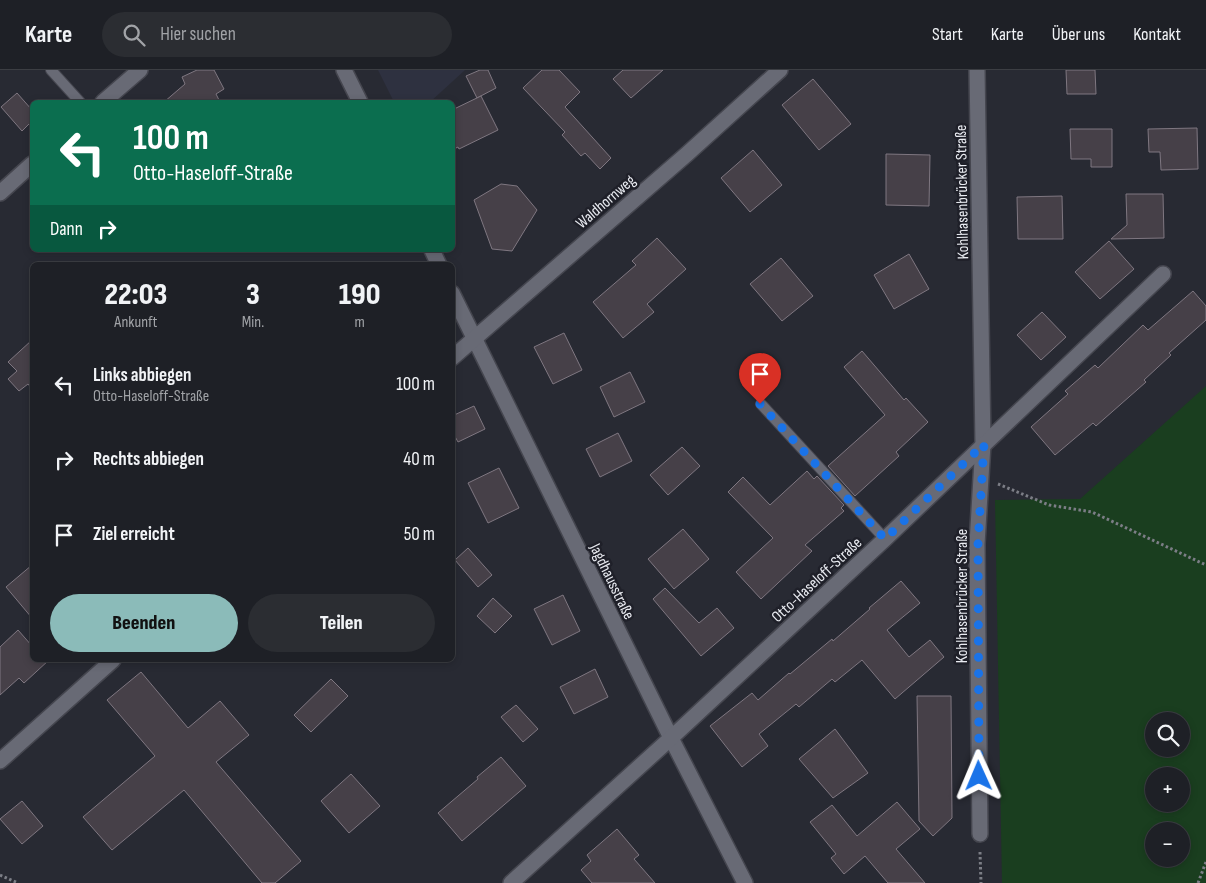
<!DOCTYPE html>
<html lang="de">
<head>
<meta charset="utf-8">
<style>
  body { margin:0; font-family:"Sofia Sans Condensed",sans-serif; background:#2b2d32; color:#f1f3f6; height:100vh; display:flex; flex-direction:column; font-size:19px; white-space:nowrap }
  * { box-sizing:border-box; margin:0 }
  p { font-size:16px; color:#a1a3a7 }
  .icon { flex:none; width:28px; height:28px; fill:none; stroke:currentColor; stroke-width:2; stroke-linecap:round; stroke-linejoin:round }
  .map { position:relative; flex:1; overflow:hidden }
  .panel { position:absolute; left:30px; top:192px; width:425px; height:400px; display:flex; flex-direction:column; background:#1e2026; border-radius:8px; box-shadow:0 2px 8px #0003,0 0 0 1px #3c3e43 }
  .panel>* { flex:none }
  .top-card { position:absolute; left:30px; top:30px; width:425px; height:152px; border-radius:8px; box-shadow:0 2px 8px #0003,0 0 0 1px #3c3e43; background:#0b6e4f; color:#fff; overflow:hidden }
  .buttons { position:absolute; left:1145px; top:642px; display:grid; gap:10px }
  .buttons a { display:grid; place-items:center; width:45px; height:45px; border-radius:50%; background:#1e2026; box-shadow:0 2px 8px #0003,0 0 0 1px #3c3e43; font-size:25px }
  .pin { position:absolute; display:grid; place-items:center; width:42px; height:42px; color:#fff; margin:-51px -21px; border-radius:50% 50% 50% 0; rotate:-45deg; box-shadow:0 0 5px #0007 }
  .pin .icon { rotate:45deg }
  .me { position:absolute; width:55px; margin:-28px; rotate:359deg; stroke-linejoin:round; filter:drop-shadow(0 0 4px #0008) }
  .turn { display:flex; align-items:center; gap:18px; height:105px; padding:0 20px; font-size:22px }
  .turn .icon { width:65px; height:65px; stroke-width:2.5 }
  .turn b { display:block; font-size:35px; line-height:42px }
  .then { display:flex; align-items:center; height:48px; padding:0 20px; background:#0003; gap:10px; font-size:19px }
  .eta { display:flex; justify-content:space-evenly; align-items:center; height:85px; text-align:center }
  .eta b { font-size:30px; font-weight:800; line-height:35px }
  .button { display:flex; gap:10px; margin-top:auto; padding:10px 20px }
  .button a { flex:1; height:58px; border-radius:30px; background:#8bbbb9; color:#111; font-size:20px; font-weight:800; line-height:58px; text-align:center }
  .button a+a { background:#2b2d32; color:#f1f3f6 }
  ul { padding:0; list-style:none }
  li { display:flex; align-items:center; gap:15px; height:75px; padding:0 20px }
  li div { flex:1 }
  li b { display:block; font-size:19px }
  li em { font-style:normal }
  header { display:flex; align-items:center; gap:30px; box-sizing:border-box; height:70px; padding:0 25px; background:#1e2026; border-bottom:1px solid #3c3e43 }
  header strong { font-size:24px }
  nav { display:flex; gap:28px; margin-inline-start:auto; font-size:18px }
  .search { width:350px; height:45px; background:#2b2d32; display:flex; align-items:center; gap:12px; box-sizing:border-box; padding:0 18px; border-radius:28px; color:#a1a3a7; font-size:19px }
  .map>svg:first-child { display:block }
</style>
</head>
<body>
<header>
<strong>Karte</strong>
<div class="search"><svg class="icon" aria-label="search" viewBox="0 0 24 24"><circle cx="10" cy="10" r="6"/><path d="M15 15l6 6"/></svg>Hier suchen</div>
<nav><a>Start</a><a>Karte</a><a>Über uns</a><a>Kontakt</a></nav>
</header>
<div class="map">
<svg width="1206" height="813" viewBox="0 0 1206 813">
  <rect width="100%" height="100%" fill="#282a33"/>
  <path fill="#2e3140" d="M378,0H465L430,32H394Z"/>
  <path fill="#1a3e1f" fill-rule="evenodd" d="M1206,316V813H1002L995,430L1080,429ZM1154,651H1181V679H1154ZM1154,706H1181V734H1154ZM1154,761H1181V789H1154Z"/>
  <g fill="#464048" stroke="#7f7781">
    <path d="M197,0H214L224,19L216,24L220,32H164L185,14L182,7Z"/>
    <path d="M480,0H488L496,18L477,28L466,6Z"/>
    <path d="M542,0H559L580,22L565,37L611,88L600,99L585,83L581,86L562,65L565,62L523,18Z"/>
    <path d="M623,0H663L631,28L613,9Z"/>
    <path d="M1066,0H1095L1096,24H1067Z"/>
    <path d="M813,9L851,54L819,80L782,35Z"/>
    <path d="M17,23L32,40V51L22,61L1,37Z"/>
    <path d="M481,26L498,60L459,79L458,77L452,80V40Z"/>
    <path d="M1197,58L1198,99L1161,100L1160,82H1149L1148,59Z"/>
    <path d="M1070,59H1112V97H1091V89H1071Z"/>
    <path d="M753,80L782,115L750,142L721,108Z"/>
    <path d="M886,84L930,85L929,136L886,135Z"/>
    <path d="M501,114L517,116L537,140L512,181L492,179L474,130Z"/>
    <path d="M1126,124H1163L1164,168L1111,169L1127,155Z"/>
    <path d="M1062,126L1063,169H1018L1017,127Z"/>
    <path d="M657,168L686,199L647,234L654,242L623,268L593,232L636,195L632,191Z"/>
    <path d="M1109,171L1134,199L1100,229L1075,202Z"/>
    <path d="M909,184L929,219L894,239L874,205Z"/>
    <path d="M781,188L813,226L782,251L750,214Z"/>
    <path d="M1193,221L1206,236V250L1169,283L1171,285L1144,310L1146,312L1096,356L1093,353L1055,385L1031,357L1068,324L1065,321L1095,295L1098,298L1143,255L1148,260Z"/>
    <path d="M1042,242L1066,267L1041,290L1017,265Z"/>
    <path d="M564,263L582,300L553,314L534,277Z"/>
    <path d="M32,270V319L28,314L19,321L8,309L17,301L8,292Z"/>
    <path d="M862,281L904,330L906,328L928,352L896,382L899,386L855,426L828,396L885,345L844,297Z"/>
    <path d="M630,302L645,332L614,347L600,317Z"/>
    <path d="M474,336L485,359L458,372L452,361V346Z"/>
    <path d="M618,363L632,391L600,407L586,379Z"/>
    <path d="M682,377L700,396L668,425L650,405Z"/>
    <path d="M499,398L519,438L488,453L468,413Z"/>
    <path d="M807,401L814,409L817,406L844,435L841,438L844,441L805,475L812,481L761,529L736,502L773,468L728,422L743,407L770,435Z"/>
    <path d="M683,459L709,489L674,519L648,489Z"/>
    <path d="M468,478L492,505L478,517L455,490Z"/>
    <path d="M32,495V548L6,517Z"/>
    <path d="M901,511L920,533L887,560L909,587L930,570L944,587L895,629L862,590L835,612L832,609L799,637L796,634L759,664L768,676L742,697L710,656L752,623L758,630L789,603L790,604L832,569L833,571L870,539L869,538Z"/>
    <path d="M665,518L699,553L717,538L734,558L701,586L653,529Z"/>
    <path d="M563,525L580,561L552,575L534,539Z"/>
    <path d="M493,528L512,546L495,563L477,546Z"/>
    <path d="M18,560L32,576V590H49L24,613L19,608L0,625V577Z"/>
    <path d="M595,599L608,627L574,644L560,617Z"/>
    <path d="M141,602L188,658L220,631L249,665L216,692L301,791L275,813H262L184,720L112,780L83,747L155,686L107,630Z"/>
    <path d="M331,609L348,626L311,662L294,645Z"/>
    <path d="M917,626H951L952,748L933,766L919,751Z"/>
    <path d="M516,635L538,659L523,672L501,647Z"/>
    <path d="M835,659L868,703L833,728L799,689Z"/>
    <path d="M501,687L526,716L462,771L438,743L478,709L477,707Z"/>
    <path d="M351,704L380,736L349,763L321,731Z"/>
    <path d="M22,731L43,756L22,774L0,749Z"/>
    <path d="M897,732L920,759L896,779L925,813H888L865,786L844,804L831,788L836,784L810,752L832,735L857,766Z"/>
    <path d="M617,759L639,785L634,789L655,813H592L581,800L591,791L587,785Z"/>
  </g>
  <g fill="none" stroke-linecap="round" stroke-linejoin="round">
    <g stroke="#45464f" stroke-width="12">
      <g id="lane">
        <path d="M51,0L80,32"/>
        <path d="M761,334L885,469"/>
      </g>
    </g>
    <g stroke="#45464f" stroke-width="18">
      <g id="street">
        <path d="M344,0L360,32"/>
        <path d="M977,0L983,374L977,474L980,764"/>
        <path d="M103,32L140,0"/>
        <path d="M0,123L32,94"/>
        <path d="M432,180L439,195"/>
        <path d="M452,223L671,668L745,813"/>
        <path d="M452,288L687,84L780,0"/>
        <path d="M0,691L113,590"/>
        <path d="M511,813L671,668L885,469L1163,204"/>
      </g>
    </g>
    <g stroke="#7c7e86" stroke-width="3" stroke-dasharray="2.5 2.5" stroke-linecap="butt">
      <path d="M998,414L1049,435L1092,442L1206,495"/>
      <path d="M980,782L981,813"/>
      <path d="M0,805L18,813"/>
      <path d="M1198,813L1206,792"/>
    </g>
    <use href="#lane" stroke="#686a75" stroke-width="10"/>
    <use href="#street" stroke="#686a75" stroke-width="15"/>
  </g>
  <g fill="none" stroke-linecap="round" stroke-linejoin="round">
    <path stroke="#1a73e8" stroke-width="9" stroke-dasharray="0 16.2" d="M760,334L885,469L984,374L978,474L979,706"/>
  </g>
  <g text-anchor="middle" stroke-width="5" stroke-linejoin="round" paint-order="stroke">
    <g font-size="16" fill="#eaecf2" stroke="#1f2029">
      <text transform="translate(961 122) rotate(-91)" y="6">Kohlhasenbrücker Straße</text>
      <text transform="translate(605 131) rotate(-41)" y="6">Waldhornweg</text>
      <text transform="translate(816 509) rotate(-43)" y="6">Otto-Haseloff-Straße</text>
      <text transform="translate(613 511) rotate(64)" y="6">Jagdhausstraße</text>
      <text transform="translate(961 526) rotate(-90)" y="6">Kohlhasenbrücker Straße</text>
    </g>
  </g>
</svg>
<div class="buttons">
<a><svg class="icon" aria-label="search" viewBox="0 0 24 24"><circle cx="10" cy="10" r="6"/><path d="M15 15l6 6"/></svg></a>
<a>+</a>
<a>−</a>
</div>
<div class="pin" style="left:760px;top:334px;background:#d93025"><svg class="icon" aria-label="arrive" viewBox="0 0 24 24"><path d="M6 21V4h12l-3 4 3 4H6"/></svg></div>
<svg class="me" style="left:979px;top:706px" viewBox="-20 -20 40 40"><path d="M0-17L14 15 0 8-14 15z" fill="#1a73e8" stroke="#fff" stroke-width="4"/></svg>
<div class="top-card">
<div class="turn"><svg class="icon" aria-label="left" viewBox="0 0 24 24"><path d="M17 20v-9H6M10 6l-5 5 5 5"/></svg><div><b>100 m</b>Otto-Haseloff-Straße</div></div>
<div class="then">Dann<svg class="icon" aria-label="right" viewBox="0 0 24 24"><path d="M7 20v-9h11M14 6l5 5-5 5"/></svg></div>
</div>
<section class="panel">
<div class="eta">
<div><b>22:03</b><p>Ankunft</p></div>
<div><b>3</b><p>Min.</p></div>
<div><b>190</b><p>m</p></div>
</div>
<ul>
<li><svg class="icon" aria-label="left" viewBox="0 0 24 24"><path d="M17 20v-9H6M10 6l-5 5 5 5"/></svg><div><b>Links abbiegen</b><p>Otto-Haseloff-Straße</p></div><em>100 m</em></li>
<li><svg class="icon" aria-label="right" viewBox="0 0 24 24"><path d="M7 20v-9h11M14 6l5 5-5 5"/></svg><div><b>Rechts abbiegen</b></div><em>40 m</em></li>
<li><svg class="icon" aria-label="arrive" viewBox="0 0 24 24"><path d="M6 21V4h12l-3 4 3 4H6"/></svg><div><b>Ziel erreicht</b></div><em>50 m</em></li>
</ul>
<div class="button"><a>Beenden</a><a>Teilen</a></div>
</section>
</div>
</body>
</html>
